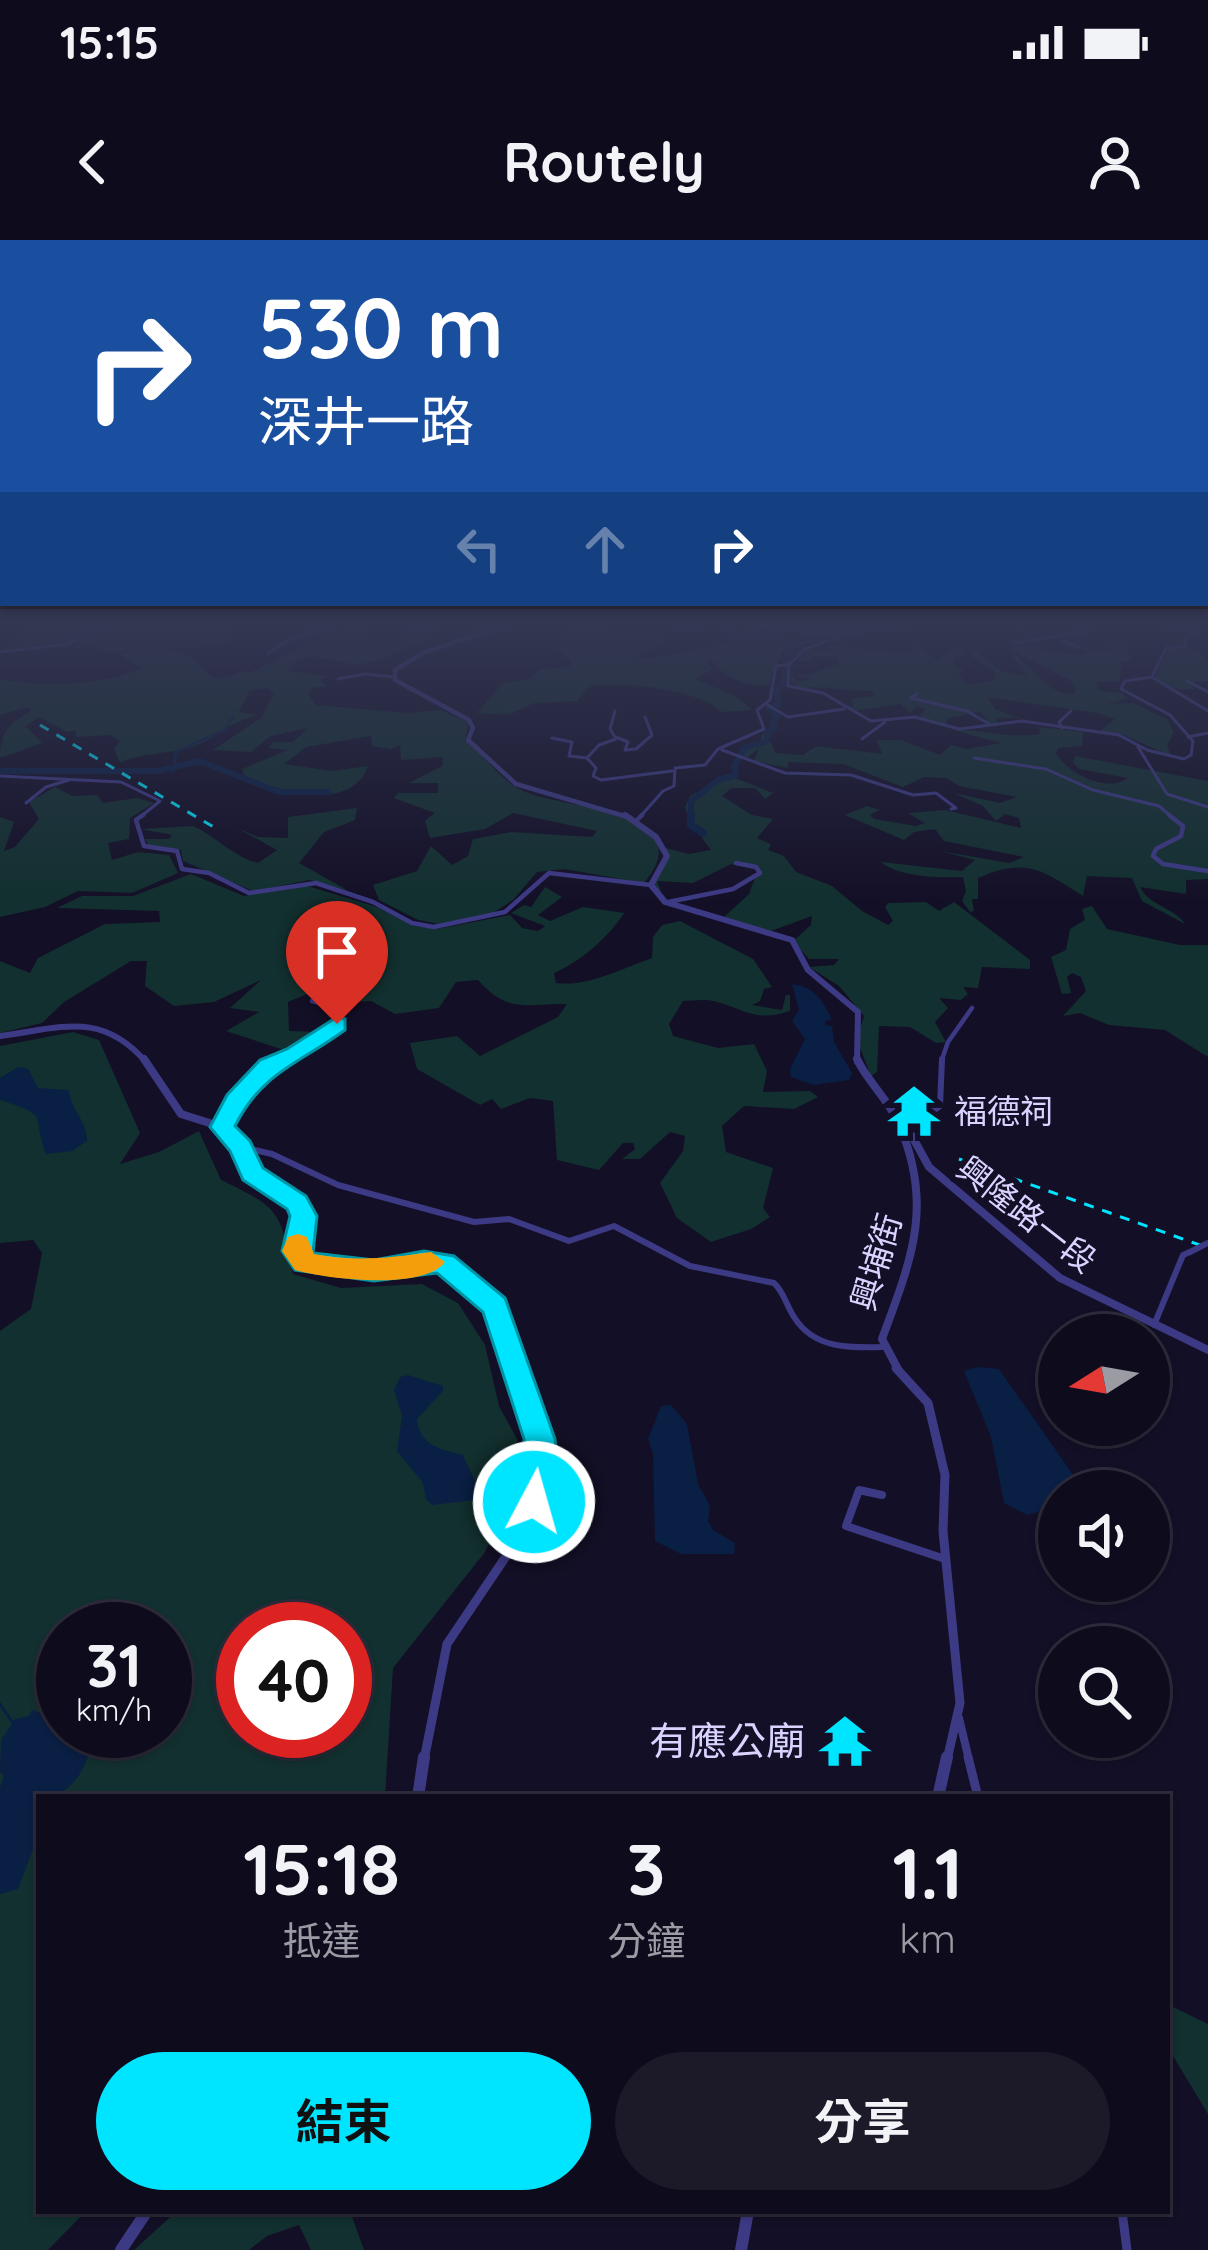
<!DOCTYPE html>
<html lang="zh-TW">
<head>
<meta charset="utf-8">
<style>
  body { margin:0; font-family:Quicksand,"Noto Sans TC",sans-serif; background:#1c1929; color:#f1f3f6; height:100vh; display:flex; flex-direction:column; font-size:45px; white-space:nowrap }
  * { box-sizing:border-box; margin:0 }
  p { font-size:39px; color:#9b9ba3 }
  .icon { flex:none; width:66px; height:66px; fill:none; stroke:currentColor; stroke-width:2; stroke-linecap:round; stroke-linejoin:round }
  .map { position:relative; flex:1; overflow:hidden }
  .side { position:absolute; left:36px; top:1554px; width:1134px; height:420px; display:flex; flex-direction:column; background:#0e0b1c; border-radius:0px; box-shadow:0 3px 9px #0004,0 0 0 3px #2e2b3b }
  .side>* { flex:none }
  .hud { position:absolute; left:0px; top:0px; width:1209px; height:366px; box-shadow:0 3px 9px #0004,0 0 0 3px #2e2b3b; background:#1a4fa0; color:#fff; overflow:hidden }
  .needle { width:78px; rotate:259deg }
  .buttons { position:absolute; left:1038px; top:1074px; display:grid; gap:24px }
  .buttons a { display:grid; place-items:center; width:132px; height:132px; border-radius:50%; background:#0e0b1c; box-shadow:0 3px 9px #0004,0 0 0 3px #2e2b3b; font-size:60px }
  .speed { position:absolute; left:36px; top:1362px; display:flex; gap:24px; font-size:60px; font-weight:700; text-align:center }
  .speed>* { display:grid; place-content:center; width:156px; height:156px; border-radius:50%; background:#0e0b1c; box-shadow:0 3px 9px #0004,0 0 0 3px #2e2b3b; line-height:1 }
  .speed small { font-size:30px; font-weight:400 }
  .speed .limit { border:18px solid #d22; background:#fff; color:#111 }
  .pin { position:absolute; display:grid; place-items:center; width:102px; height:102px; color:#fff; margin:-123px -51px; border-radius:50% 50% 50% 0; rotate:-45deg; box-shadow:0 0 12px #0007 }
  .pin .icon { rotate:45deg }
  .me { position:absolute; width:132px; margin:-66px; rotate:6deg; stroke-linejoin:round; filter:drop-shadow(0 0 9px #0008) }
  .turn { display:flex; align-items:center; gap:42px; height:252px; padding:0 60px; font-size:54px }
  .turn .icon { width:156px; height:156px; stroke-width:2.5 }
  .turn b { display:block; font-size:84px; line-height:102px }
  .lanes { display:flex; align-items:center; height:114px; padding:0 60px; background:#0003; justify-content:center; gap:60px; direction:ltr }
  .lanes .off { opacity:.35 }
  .eta { display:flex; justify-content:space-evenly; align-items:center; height:204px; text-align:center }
  .eta b { font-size:72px; font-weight:700; line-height:84px }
  .primary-button { display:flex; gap:24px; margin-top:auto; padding:24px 60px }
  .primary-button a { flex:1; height:138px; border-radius:72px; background:#00e5ff; color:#111; font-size:48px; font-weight:700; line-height:138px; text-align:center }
  .primary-button a+a { background:#1c1929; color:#f1f3f6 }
  .status { display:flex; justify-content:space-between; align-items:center; height:84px; padding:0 60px; background:#0e0b1c; direction:ltr }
  .status svg { height:33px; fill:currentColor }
  header { display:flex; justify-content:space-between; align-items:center; height:156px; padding:0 60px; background:#0e0b1c; font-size:54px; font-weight:700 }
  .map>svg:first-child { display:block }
</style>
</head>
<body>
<div class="status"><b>15:15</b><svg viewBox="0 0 49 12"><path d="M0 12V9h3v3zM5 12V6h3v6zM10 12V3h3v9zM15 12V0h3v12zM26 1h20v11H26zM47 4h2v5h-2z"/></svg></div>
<header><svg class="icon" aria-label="back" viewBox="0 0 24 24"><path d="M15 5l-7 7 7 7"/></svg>Routely<svg class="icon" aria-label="person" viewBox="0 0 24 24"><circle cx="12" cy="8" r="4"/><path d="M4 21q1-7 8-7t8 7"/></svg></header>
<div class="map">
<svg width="1208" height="2010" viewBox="0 0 1208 2010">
  <rect width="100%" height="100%" fill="#130f26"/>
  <g fill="#12302f" fill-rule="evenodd">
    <path d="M35,382H109L67,401L0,411Z"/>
    <path d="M120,382H236L225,390L238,399L196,407H150C162,409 176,408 187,415C217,434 202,447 244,431L250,433L334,392L367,386L361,396L371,402H390L433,392L438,396C414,405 390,416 367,423C341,432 309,399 287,431L326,436L321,440L326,446L311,448L308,454L316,465L407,473L441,470L469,483L465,500C489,518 498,541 528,553C565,568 704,572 644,643L564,629L537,632L513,660L493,673L438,684L418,680L379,660L373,645L417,631L431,606L452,625L468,616L473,599L511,592L592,597L597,591L513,573L485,589L430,598L425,581L435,573L394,558L398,553H438V543H409L442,526L443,517L401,520L400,505L391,509L372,506L371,496L306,507L284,524L332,531L368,526C350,574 282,550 245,538L242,529L288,510L269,508L273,502H293L308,488L271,496L251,512L213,510L261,478L274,453L268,448L250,450L239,472L259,475C227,482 223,495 197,505C172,515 145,511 120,523L114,509L120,501L110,495L76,497V490L67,492L39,477L26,486L42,503L0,518C0,492 9,483 31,471L28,467L0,475V439C47,448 97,445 142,429L120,414L141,408L112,413L78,401Z"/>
    <path d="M598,387L609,391L606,400L628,392H667L661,404L633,418C676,421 715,396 758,404L757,399L767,397L785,407L769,444C749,449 718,434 710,418L707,423L712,429L695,439C715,448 736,453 752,470L721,472C698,448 622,442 590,446L577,461L534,463L508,475L477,473L503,443L530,439L540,429L571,427V420L559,411L562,397L574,388Z"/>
    <path d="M907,397L937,420L958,405L964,414L955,417L953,426L963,429L958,435L969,445L994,440L996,432L970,415L977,412L1002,432L1027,436L1009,411C1033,424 1047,458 1075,453L1073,442L1010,409C1030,400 1063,420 1089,413L1083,409L1115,411L1102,401L1126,404L1131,419L1121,423L1120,441L1095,442L1100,451L1123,453L1126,459L1107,464L1133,463L1168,480L1174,493L1167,505L1171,516L1124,495L1100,491L1115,479L1097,473L987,457L995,469L1019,478H997V484H989L981,472L948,478L945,485L919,476L926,470L917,466L910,473L901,464L853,471L848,468L853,466L851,459L874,456L872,451C846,451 826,445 799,448L789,439L790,433L797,441L811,440L794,434L808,435L839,424L838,417L810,416L812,421H798L809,409L835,411L825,405C849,405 889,415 911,411L914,401L899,398Z"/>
    <path d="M1170,407L1194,409L1208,420V441L1188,442L1194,449L1181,450L1154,440Z"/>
    <path d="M1039,487L1083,492L1082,506L1058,508L1056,514C1070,535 1107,553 1128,538L1079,529L1073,523L1075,516L1208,541V639L1186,640V654L1140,647C1149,666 1177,669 1185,684L1142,661L1132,638L1087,636L1083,656C1042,630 1026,617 978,638V659H972L974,671L970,672L962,661L966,651L963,637C938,638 898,637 881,622L962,631L975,620L940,611L1009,623L1024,617L944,601L935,589L914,592L904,600L845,575L867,566L879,570L870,575L874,579L916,586L925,583L908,573L945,570L1021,588L1019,578L1005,574L996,581L983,566L954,553L1000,563L1017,557L959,546L946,538L924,537L903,547L843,524L788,522V528L754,521L759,508L747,518L741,513L747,504L759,503L762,494L775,489L769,498L775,513L803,515L816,506L882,514L877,500H901L940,515L951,505L967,509L1001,503L953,490C983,489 1008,499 1040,494Z"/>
    <path d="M730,536L773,553L765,559L755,548H731L722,556L752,575L773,579L757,598L771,604L768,610L784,616L796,632L832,646L862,671L888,685L893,681L885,667L888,663L926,662L939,671L954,662L1030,720V729L982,727L978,748L963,747L968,754L961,760L939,758L948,768L935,782L946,802L936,803L910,787L879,786L877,832L871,836L857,800L864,776L839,746L809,727L834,725L839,719H809L793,701L811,685L812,676L771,691L724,677L749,654L758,630L731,624L693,643L657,641L665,662L648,646L662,629L665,608L689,614L711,610L691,583L685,567L690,556Z"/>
    <path d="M55,547L72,556L97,555L103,563L137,558L154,563L130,578L129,599L108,603L112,620L138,612L169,615L178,633L132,653L78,651L45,667L0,677V577L14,582L4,611L15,607L39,579L29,562Z"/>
    <path d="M357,568L355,580L324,592L299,623L349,651L310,640L253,651L183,621L181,610L149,606L145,599H169L172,595L141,589L193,586C217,597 232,616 258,623L277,610L237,588L258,597L288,598V577Z"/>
    <path d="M191,634L244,656L304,645L377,667L415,686L437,689L510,675L522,688L538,691L545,686L511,673L524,665L531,667L545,647L562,657L538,675L550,681L583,667L624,673C609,697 580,722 554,733L556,743C588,747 621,729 652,718L653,697L662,685L680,681L753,719L772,747L764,749L760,761L752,765L782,770L786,755H790V771C754,783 744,768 713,761C704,759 692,761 683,761L669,784L673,796L718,808L754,804L767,831L763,852L810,851L818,857L794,869L744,866L722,886L726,912L773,928L763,968L770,977L751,989L711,1002L677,978L660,943L683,911L685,896L670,892L640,919H622L635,909L633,903H623L599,930L557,920L553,861L530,858L501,869L492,859L480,865L417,829L410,803L457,796L480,816L558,777L567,764C527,763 509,775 478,740L456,742L439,768L395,774L371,761L327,764L319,749L288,762L289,791L321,792L287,811L226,791L259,772L230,768L261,740L214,762L174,766L145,746L147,721H131L64,762L42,783L0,793V721L30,733L38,718L105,684L160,682L159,671L57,668L82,656H133Z"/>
    <path d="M1092,666L1107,689L1180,705H1208V817L1165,790L1109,785L1080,773L1063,776L1086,751L1081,737L1072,733L1067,737L1071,753L1062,754L1051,717L1066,710L1070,689L1085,680L1082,669Z"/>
    <path d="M73,792L99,800L140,893L120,924L159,912L199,891L221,940C280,968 280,971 293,1034L341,1048L422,1044L458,1063L485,1105L499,1166L517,1199L522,1237L485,1312L393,1428L385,1557H39V1971H86L48,2010H0V1091L31,1069L42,1013L33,1000L0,1003V806ZM63,1389H165V1491H63ZM243,1389H345V1491H243Z"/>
    <path d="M1167,1764L1208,1784V1874L1167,1806Z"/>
    <path d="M177,1971H350L364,2010H311L299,1985L267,1996L249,2010H134Z"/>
  </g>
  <g fill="#0a1f44">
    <path d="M792,744C815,747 823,761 832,780L825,781L826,785L832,786L834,802L852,833L849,840L813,845L791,837L790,829L805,799L792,781L799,770Z"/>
    <path d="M18,827L28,829L38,848L69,850C71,872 87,879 87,901L72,911L46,914C30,873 53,877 0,860V838Z"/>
    <path d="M977,1127L999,1129L1074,1236L1077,1251H1059V1266L1027,1275L1004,1263L991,1197L964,1131Z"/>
    <path d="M408,1135L443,1146V1151L417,1179C420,1206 440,1209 463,1215L477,1246L473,1260L432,1265L426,1259L423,1243L397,1211L402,1176L394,1150L400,1137Z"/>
    <path d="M671,1165L687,1184L698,1244L710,1266L708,1281L713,1290L735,1303L734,1314H681L655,1301L653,1213L648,1199L661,1166Z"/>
    <path d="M32,1470L47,1475L63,1472V1491L95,1494C86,1526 76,1557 39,1557V1593L18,1649L0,1654V1547L4,1536L0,1532L1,1500L15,1479L29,1476Z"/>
  </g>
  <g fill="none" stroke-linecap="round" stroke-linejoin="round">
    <g stroke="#0a1f44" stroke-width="3">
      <path d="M689,382L678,388L719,384L734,388L726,390L736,398L771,395L790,406L833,396V389L871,382"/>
      <path d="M173,532L176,512L226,489L233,477"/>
      <path d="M0,1464L13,1483"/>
    </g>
    <g stroke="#0a1f44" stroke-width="6">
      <path d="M0,531H159L199,521L279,552H328"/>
      <path d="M691,578V561L718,540L736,535L734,527L744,508L767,501L768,492L775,488L772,484L777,476L768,468L779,464L776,450L784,443L790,406"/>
    </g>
    <path stroke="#0a1f44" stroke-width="8" d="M691,575V585L703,593"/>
    <g stroke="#3d3a85" stroke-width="3">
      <path d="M413,390L446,382"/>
      <path d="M1063,401L1078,407"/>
      <path d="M1014,403L1087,391L1084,383"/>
      <path d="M0,412L67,404L112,382"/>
      <path d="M268,413L290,399L343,382"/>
      <path d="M789,424L788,446L823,453L871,481L915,477L959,489L1022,481L1119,495L1147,510L1184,519L1191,515L1193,501L1170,475L1121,449L1125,441L1152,437L1166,408L1186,406L1184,400L1193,393L1163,384"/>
      <path d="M1152,437L1208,471"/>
      <path d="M338,439L365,434L394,437"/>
      <path d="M1187,441L1208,452"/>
      <path d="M911,458L967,471L989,484"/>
      <path d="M911,458L917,454"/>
      <path d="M766,464L788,477L844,469"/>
      <path d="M1062,488L1059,482L1071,471"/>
      <path d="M616,497L628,502L625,510L636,509L652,495L645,477"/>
      <path d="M1188,497L1208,493"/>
      <path d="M552,498L572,502L569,516L587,518L596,528L593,536L601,540L672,531"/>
      <path d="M862,499L885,482"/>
      <path d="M1138,507L1167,554L1208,567"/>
      <path d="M722,510L785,533L851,535L913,555L936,553L956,568L951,569"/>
      <path d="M587,518L599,505L616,499L610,489L615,471"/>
      <path d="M974,518L1046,529L1093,550L1159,566L1173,578"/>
      <path d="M0,536L121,542L160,561L139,578"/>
      <path d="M26,563L46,547L69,540"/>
      <path d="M639,578L663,551L674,546L675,528L705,525L718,509L764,489L757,470L770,460L776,426L790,424L805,409L854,392"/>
    </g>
    <g stroke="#3d3a85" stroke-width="4.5">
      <path d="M143,575L136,580L144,606L177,611L182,629L209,633L249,653L316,643L373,662L412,683L434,687L505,672L549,633L651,645"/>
      <path d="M1169,575L1183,586L1181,596L1156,609L1153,616L1163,624L1208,631"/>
      <path d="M637,580L642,575"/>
      <path d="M668,662L733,649L760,633L756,627L736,623"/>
      <path d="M273,822L337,789L331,766L312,761"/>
      <path d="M941,822L948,802L972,768"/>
    </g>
    <g stroke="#3d3a85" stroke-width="6">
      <path d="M222,887L235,861L279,819"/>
      <path d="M906,890L940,866L942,819"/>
      <path d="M241,907L272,914L338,945L474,982L509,979L569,1001L614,986L690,1026L774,1043C784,1052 786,1065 794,1077C814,1109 849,1108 883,1107"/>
      <path d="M1154,1085L1183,1015L1190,1012"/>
    </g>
    <g stroke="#3d3a85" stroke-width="8">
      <path d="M882,1255L859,1250L846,1286L945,1319"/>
      <path d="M959,1478L969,1520"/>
    </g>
    <g stroke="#3d3a85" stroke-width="9">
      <path d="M968,1517L978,1557"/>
      <path d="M1122,1971L1127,2010"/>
    </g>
    <g stroke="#3d3a85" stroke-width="4.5">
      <path d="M513,382L423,413L395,430V440L469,480L473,488L468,500L516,544L631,578"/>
      <path d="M730,382L833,394L924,382"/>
      <path d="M1000,382L1208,384"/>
    </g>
    <g stroke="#3d3a85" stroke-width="6">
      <path d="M625,575L656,597L667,616L651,645L665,662L792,700L808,730L858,772L857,822"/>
      <path d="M0,796C61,788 101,770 146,822"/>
    </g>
    <g stroke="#3d3a85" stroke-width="8">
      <path d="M144,819L181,874L222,887L241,907L252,933L297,962L304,976L298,1018L335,1029L445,1023L495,1066L515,1131"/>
      <path d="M857,819C867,841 888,859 898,882C935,965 911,1020 882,1099L899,1131"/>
      <path d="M901,887L912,896L929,927L1060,1038L1208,1110"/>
    </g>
    <g stroke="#3d3a85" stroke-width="9">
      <path d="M896,1128L928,1163L945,1235L943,1291L960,1463L947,1520"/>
      <path d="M424,1520L447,1404L515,1303L534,1262L541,1218L514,1128"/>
    </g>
    <g stroke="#3d3a85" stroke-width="12">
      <path d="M418,1557L424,1517"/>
      <path d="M938,1557L947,1517"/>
      <path d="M121,2010L147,1971"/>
      <path d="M741,2010L748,1971"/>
    </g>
    <g stroke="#00e5ff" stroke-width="3" stroke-dasharray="10 9" stroke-linecap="butt">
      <path d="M40,485L217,589"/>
      <path d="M959,919L1208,1008"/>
    </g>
    <path stroke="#3d3a85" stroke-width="6" d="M1190,1012L1208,1003"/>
  </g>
  <linearGradient id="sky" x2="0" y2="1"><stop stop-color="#0a0815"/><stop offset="0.58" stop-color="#333752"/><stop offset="1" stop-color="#333752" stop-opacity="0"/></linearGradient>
  <rect width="1208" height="663" fill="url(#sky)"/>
  <path fill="#00e5ff" stroke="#0095a6" stroke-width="3" d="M337,777L345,779V790C300,823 262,832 235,886L250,901L263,928L306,956L317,976L313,1013L374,1020L424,1011L454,1016L505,1058L555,1199L557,1218L545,1272L534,1276L522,1272C513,1251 526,1223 524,1199L483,1072L437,1033L374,1041L295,1030L282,1011L290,976L287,969L243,940L230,911L210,887L227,855L260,820L287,809Z"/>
  <path fill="#f59e0b" d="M298,994L307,997L314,1014C354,1022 390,1018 431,1012L445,1022C424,1051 326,1039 295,1030L282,1011L288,997Z"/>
  <defs>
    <g id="temple-bare" transform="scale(4.14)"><path d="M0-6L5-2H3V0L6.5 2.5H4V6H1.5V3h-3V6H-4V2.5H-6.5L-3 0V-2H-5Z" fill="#00e5ff" stroke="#130f26" stroke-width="2.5" paint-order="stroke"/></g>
  </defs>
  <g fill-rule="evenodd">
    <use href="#temple-bare" x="914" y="871"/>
    <use href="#temple-bare" x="845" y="1501"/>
  </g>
  <g text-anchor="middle" stroke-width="12" stroke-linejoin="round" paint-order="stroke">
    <g font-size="33" fill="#d9d4ff" stroke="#130f26" text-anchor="start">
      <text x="954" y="883">福德祠</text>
    </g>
    <g font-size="33" fill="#d9d4ff" stroke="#130f26">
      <text transform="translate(1027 974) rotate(38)" y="12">興隆路一段</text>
      <text transform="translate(876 1022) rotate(-73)" y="12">興埔街</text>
    </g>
    <g font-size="39" fill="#d9d4ff" stroke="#130f26" text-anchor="end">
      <text x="805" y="1515">有應公廟</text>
    </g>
  </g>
</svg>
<div class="buttons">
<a><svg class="needle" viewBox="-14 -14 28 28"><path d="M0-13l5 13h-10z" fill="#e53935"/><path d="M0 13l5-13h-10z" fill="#9b9ba3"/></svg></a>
<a><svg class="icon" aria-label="sound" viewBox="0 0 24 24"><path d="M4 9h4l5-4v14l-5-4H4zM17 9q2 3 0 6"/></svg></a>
<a><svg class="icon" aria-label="search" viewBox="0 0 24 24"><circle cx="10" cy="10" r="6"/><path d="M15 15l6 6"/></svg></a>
</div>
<div class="speed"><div>31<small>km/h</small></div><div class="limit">40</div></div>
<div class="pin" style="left:337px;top:784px;background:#d93025"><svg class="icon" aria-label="arrive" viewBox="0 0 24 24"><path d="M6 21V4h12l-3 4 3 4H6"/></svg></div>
<svg class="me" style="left:534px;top:1262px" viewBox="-20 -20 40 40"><circle r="17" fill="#00e5ff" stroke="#fff" stroke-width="3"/><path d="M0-11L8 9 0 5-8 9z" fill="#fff"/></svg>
<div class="hud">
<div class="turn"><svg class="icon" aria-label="right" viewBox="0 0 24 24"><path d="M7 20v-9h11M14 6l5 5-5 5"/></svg><div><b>530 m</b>深井一路</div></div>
<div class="lanes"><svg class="icon off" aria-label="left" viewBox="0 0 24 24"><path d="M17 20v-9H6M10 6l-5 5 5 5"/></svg><svg class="icon off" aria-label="ahead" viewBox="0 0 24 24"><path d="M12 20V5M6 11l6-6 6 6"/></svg><svg class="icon" aria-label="right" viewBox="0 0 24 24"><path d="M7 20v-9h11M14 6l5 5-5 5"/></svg></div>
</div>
<section class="side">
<div class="eta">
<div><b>15:18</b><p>抵達</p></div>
<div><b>3</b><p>分鐘</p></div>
<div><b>1.1</b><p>km</p></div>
</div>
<div class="primary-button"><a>結束</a><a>分享</a></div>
</section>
</div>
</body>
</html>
